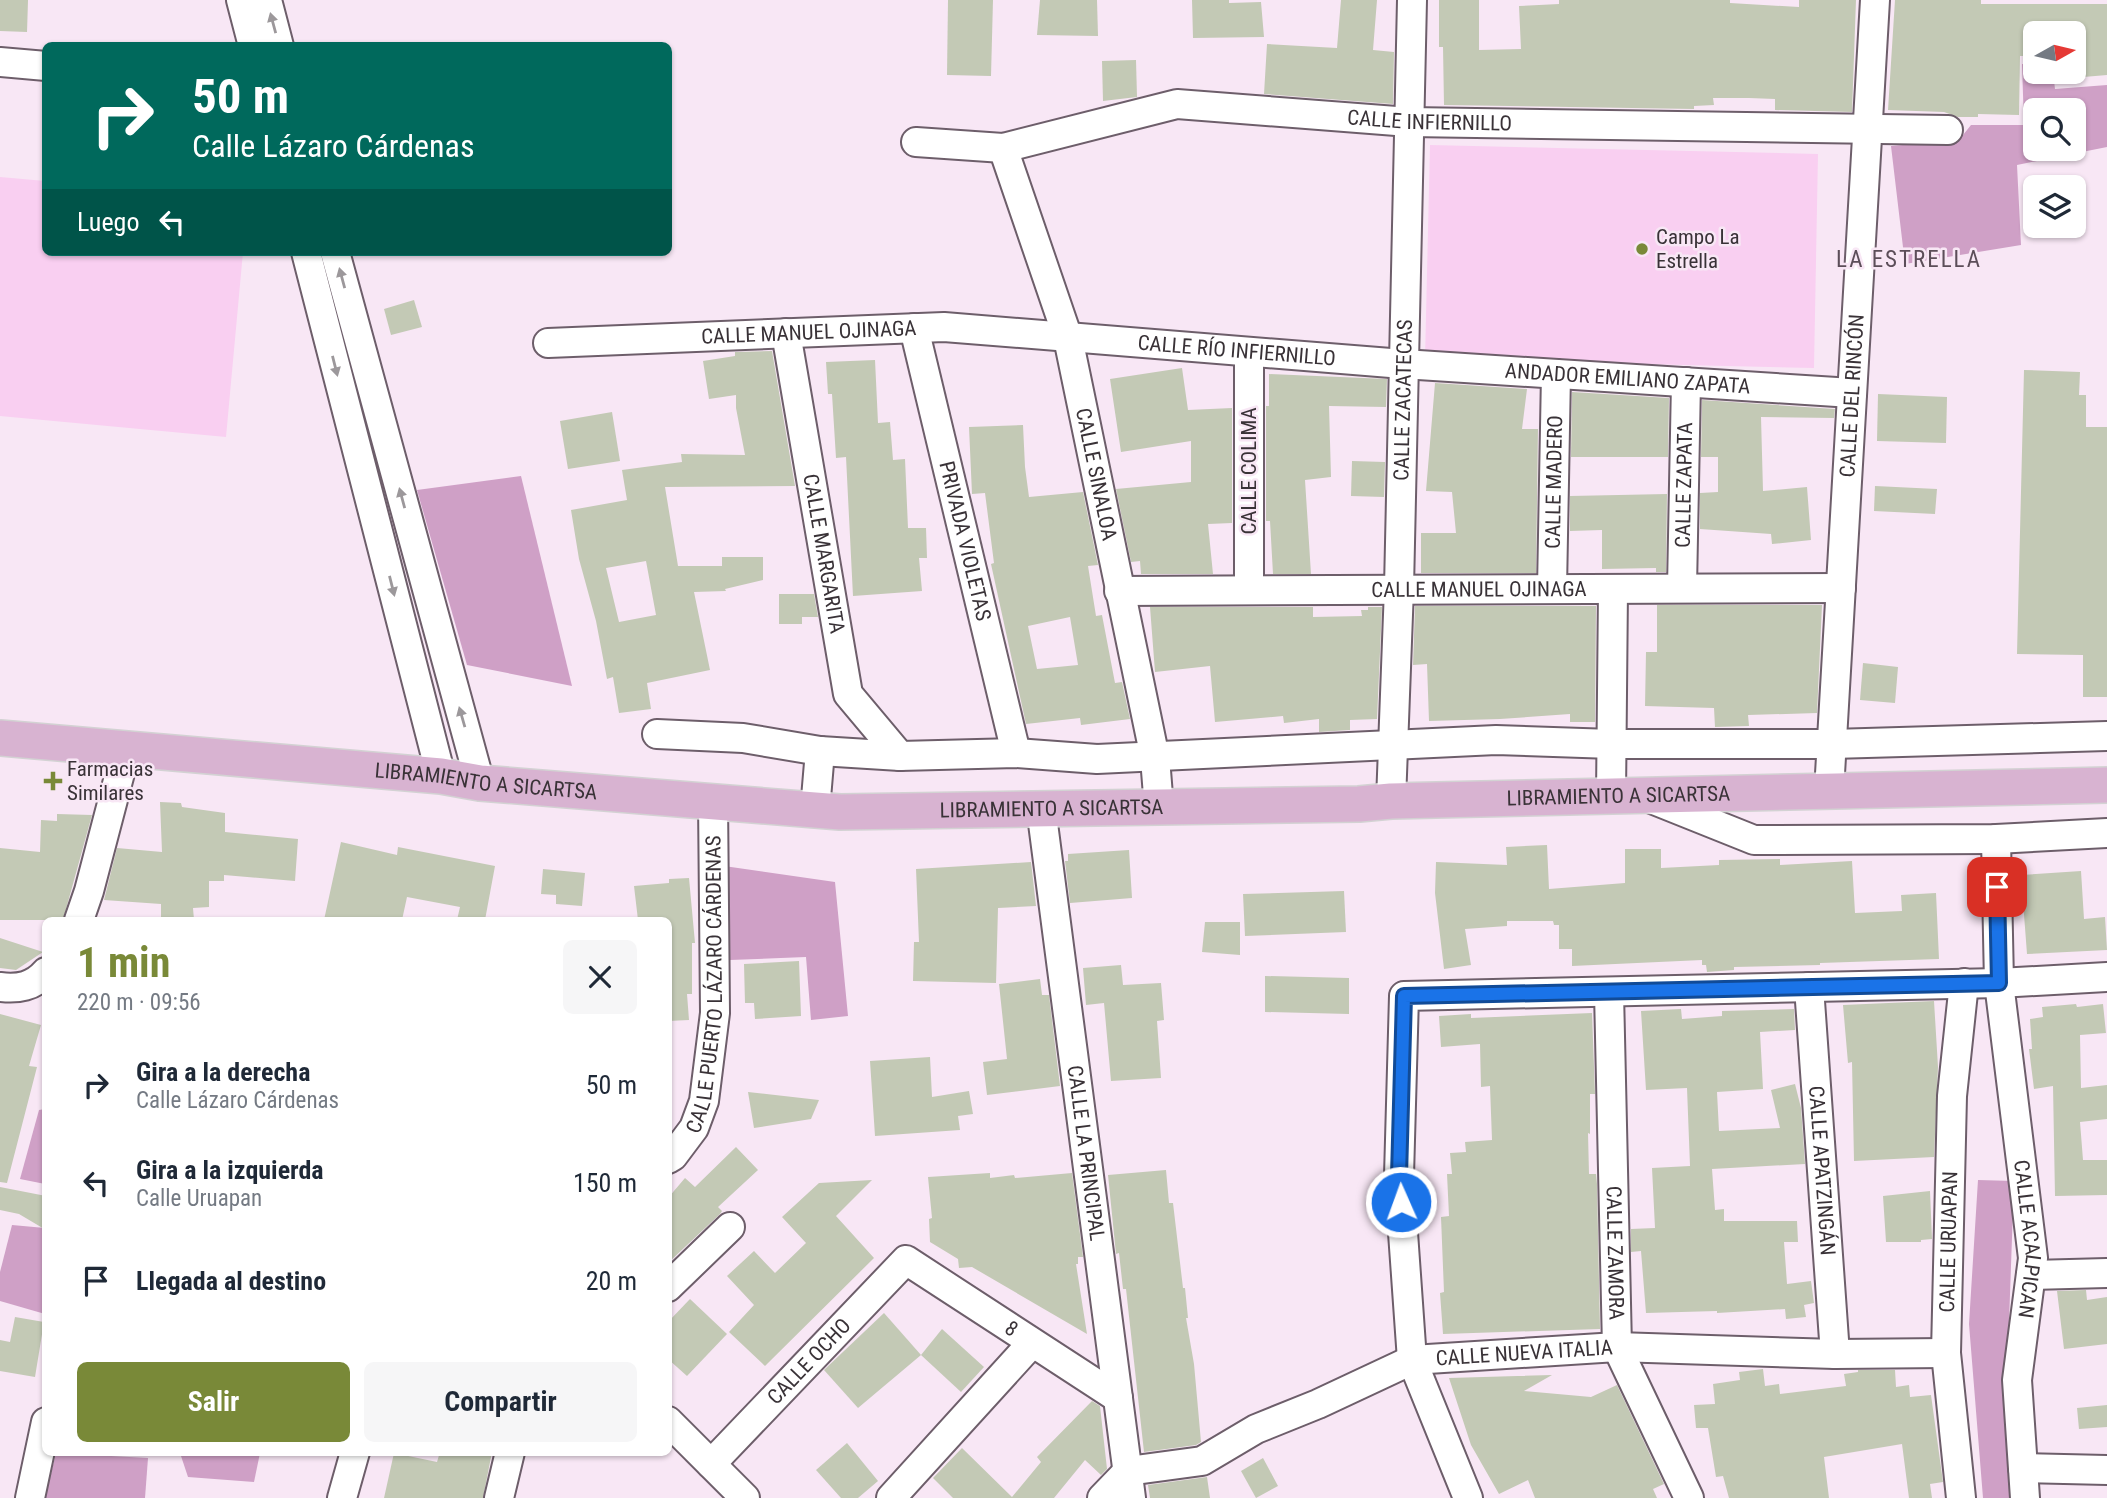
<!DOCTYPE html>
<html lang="es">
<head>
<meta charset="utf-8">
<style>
  body { margin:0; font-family:"Roboto Condensed",sans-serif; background:#f6f6f7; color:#1f2937; height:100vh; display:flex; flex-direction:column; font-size:26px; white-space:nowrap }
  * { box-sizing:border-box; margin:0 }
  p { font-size:23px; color:#747a83 }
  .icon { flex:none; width:38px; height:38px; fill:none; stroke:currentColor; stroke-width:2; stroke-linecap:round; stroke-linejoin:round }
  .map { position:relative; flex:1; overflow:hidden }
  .drawer { position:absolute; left:42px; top:917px; width:630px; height:539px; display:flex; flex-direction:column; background:#fff; border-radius:10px; box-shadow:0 2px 5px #0004 }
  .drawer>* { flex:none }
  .hud { position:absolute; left:42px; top:42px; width:630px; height:214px; border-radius:10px; box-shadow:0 2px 5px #0004; background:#00695c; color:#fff; overflow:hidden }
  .needle { width:46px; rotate:82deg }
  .buttons { position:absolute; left:2023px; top:21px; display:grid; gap:14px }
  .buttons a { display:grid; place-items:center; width:63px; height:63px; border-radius:10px; background:#fff; box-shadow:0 2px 5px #0004; font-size:35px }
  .pin { position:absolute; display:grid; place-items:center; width:60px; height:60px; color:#fff; margin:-30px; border-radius:14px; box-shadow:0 4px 10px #0006 }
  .me { position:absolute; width:77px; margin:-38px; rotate:358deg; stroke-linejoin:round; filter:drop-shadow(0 0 5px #0008) }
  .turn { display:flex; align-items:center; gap:24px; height:147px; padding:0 35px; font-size:32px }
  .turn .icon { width:91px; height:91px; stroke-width:2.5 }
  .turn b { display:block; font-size:49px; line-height:60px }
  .then { display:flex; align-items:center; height:66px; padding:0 35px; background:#0003; gap:14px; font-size:26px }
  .round { display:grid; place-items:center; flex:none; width:74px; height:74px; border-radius:10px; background:#f6f6f7 }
  .head { display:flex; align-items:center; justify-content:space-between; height:119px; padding:0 35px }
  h1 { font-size:42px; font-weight:700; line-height:52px; color:#798938 }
  .action { display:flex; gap:14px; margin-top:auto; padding:14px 35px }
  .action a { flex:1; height:80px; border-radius:10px; background:#798938; color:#fff; font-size:28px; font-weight:700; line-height:80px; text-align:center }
  .action a+a { background:#f6f6f7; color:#1f2937 }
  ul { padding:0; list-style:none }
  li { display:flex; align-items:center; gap:21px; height:98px; padding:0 35px }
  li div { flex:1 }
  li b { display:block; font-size:26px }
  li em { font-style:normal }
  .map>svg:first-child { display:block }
</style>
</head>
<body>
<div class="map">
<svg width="2107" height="1498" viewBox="0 0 2107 1498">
  <rect width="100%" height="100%" fill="#f8e7f5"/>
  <g fill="#f9cff1">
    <path d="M1430,145L1818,154L1814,368L1425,359Z"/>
    <path d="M0,177L45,181L46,252H243L226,437L0,416Z"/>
  </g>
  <g fill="#cfa0c6" fill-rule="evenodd">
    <path d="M2022,64L2035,66V72H2053L2055,89L2107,85V147L2017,165L2021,245L1905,264L1891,146L1959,140L1971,125H2024ZM2035,110H2074V149H2035Z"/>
    <path d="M521,476L572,686L467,665L417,490Z"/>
    <path d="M724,866L835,882L848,1016L811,1020L806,957L730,960Z"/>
    <path d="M45,1109H46L45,1184L20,1179L39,1110Z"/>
    <path d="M1978,1180L2014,1181L2009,1323L2019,1498H1983L1969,1324Z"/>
    <path d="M12,1225L45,1228V1314L0,1301V1272Z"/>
    <path d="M56,1453L148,1458L145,1498H45Z"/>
    <path d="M180,1453V1452L260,1453L254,1482L188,1477Z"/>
  </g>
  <g fill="#c3c9b5" fill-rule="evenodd">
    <path d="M0,0H28L27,32L0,31Z"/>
    <path d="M948,0H993L991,76L947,75Z"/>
    <path d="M1040,0H1097L1098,36L1037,35Z"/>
    <path d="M1192,0H1229V3L1261,2L1264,37L1193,38Z"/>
    <path d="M1341,0H1377L1373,50L1394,52L1393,104L1264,94L1267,44L1337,48Z"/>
    <path d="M1439,0H1479V50L1521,49L1519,6L1559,4V0H1730V3L1799,7V0H1856L1852,112L1775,110V99L1749,98H1713L1714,105L1694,106V109L1444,105L1443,47H1439Z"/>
    <path d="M1895,0H1981V4H2107V75L2060,79V72H2074V33H2035V56H2020L2019,115L1978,114V117H1958L1944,112L1888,110Z"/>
    <path d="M1136,60L1137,97L1103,101L1102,61Z"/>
    <path d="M414,300L422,327L391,335L384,309Z"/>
    <path d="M772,351L795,486L665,487L678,566H722V557H763V580L725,589L726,591L694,592L710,670L647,683L651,709L619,713L613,677L607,679L596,621L579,559L571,510L627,500L622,470L682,462L681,454L745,455L736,408V395L709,399L703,361L735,356V352ZM646,561L656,615L619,622L606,568Z"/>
    <path d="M875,360L878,423L890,422L893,460L905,459L908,528H926L927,558H919L922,591L853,596L846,457L836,458L832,394H828L826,362Z"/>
    <path d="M1182,368L1188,410L1232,408V523L1208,524L1213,574H1141L1140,561L1131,562L1116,489L1191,482V441L1121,452L1110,379Z"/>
    <path d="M2024,370L2080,372L2079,395H2086V427H2107V697H2083V655L2017,654Z"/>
    <path d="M1269,374L1387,379L1386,407L1329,406L1331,477L1305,480L1311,574H1273L1270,521H1266V406H1269Z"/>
    <path d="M1435,383L1527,389L1522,429H1538L1536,573H1421V533H1456L1452,492L1426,491Z"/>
    <path d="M1572,392L1669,398L1668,457H1571Z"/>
    <path d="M1878,394L1947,397L1946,443L1877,441Z"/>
    <path d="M1702,400L1835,409L1834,418L1761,417L1763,491L1807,487L1811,540L1772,544L1771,534L1700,529V493L1718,492V457H1701Z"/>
    <path d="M612,412L620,461L568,469L560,421Z"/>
    <path d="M1023,425L1025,467L1029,497L1083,492L1098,565L1088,566L1096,616L1102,615L1115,683L1122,682L1130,719L1081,725L1080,718L1026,724L991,564L994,563L985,493L972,494L969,427ZM1070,617L1078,665L1037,669L1028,626Z"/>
    <path d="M1352,461L1385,462L1384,497L1351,496Z"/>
    <path d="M1875,486L1937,489L1935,514L1874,511Z"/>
    <path d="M1667,494L1666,572H1656V568L1602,569V530L1570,531V496Z"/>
    <path d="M779,594H814L818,617H802V624H779Z"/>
    <path d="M1657,605H1822L1817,713L1748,715L1749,726L1715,727L1714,708L1645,706L1646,652H1657Z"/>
    <path d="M1415,606H1596L1595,722H1570V714L1500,719L1429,721L1427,664L1413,665Z"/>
    <path d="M1150,607H1313V617L1362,616L1361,610H1368V607H1382L1377,719L1350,720V730L1319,732V719L1284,723L1283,716L1215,722L1210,666L1155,672Z"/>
    <path d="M1863,663L1898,667L1895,703L1860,700Z"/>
    <path d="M160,802L181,803L182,807L225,813V832L298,839L295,881L224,875V881H209V907L193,908L194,920H161V904L104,900L117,848L162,852Z"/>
    <path d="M57,814L92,815L63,920H0V848L40,852L41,820L57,821Z"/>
    <path d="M341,842L397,855L398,847L495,866L485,920H457L460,907L407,897L402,920H324Z"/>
    <path d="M1547,845L1549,889L1625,883V849H1661V868L1719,865V860L1780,859V865L1852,861L1855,913L1902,911L1901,895L1936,893L1939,959L1820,963V965L1734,967V970L1707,972L1706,965H1702V960L1572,966V949H1559V925H1554L1553,921H1507V926L1465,929L1471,965L1444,969L1435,893L1436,862L1507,865L1506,847Z"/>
    <path d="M1129,850L1132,898L1070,903L1065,861H1068V854Z"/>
    <path d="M1031,862L1036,906L998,908L996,983L913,981L914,942H919L916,869Z"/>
    <path d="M543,869L585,873L582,906L556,904V895L541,894Z"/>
    <path d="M2081,871L2084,919L2105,917L2107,950L2027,954L2021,875Z"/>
    <path d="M689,878L695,943H692V994H687L689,1020L668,1021V920H638L634,886L669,883V879Z"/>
    <path d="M1344,891L1346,932L1245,936L1243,894Z"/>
    <path d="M1205,922H1240V955L1202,952Z"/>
    <path d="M0,938L43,952L16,970L0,968Z"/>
    <path d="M799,961L801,1016L755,1019L754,1003H745L744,964Z"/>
    <path d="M1121,965L1123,985L1161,983L1164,1020L1157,1021L1161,1078L1111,1081L1104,1003L1086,1005L1083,968Z"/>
    <path d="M1265,976L1349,978V1014L1265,1012Z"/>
    <path d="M1040,979L1042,995H1049L1060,1086L987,1095L983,1062L1007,1059L999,984Z"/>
    <path d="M1934,1001L1938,1067L1934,1157L1854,1161L1852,1062L1848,1063L1843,1005Z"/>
    <path d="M2076,1004L2077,1007L2103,1004L2106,1033L2080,1035L2081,1088L2107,1085V1119L2080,1122L2083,1160H2107V1195L2055,1196L2053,1086L2034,1089L2029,1049H2032L2030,1019L2043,1017L2042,1007Z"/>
    <path d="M1681,1009L1682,1019L1722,1016V1011L1794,1009L1795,1030L1760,1032L1763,1089L1717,1092L1719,1131L1780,1128L1771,1090L1795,1084L1801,1108L1805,1164L1712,1169L1715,1210L1724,1209V1221H1797L1798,1242H1784L1787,1284L1811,1281L1814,1303L1804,1305L1806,1317L1786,1319L1785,1309L1717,1313V1311L1646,1313L1641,1251L1631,1252V1229L1655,1228L1652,1168L1690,1166L1687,1088L1646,1090L1641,1011Z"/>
    <path d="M1592,1013L1595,1094H1590V1134L1588,1133L1589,1174H1596L1597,1184L1600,1329L1443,1334L1440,1293L1444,1292L1441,1217L1449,1216L1447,1174H1452L1450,1153L1466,1152L1465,1142L1492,1140L1490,1086L1481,1087L1480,1044L1441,1047L1439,1016L1471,1014V1018Z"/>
    <path d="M0,1014L41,1025L29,1066L37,1067L7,1183L0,1182Z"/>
    <path d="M930,1057L932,1097L969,1091L973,1114L958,1116L960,1130L875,1136L870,1061Z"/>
    <path d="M748,1092L819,1100L811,1119L754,1128Z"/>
    <path d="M736,1147L758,1170L718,1207L722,1211L720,1214L668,1263V1198L685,1178L695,1187Z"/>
    <path d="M1166,1170L1169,1203H1173L1183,1288H1185L1188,1318H1186L1194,1364L1201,1442L1196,1445L1144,1452L1126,1289H1123L1119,1253L1116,1254L1108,1175Z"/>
    <path d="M990,1173V1178L1014,1175L1015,1178L1072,1173L1083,1257H1078V1264H1076L1087,1334L972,1267L959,1268L958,1259L930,1242L929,1219L932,1218L928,1177Z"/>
    <path d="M872,1180L836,1216L874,1258L765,1366L729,1332L754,1305L727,1276L754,1251L775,1273L806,1243L782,1217L819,1183Z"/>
    <path d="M0,1187L46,1196V1230L19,1214L0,1210Z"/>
    <path d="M1930,1191L1932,1239L1921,1240V1242H1886L1883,1196Z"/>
    <path d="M2086,1290L2087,1300L2107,1297V1344L2064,1349L2057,1291Z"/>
    <path d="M690,1299L727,1334L687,1376L668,1359V1322Z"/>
    <path d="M884,1313L921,1355L858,1408L824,1370Z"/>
    <path d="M15,1317L44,1322L35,1377L0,1371V1340L10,1342Z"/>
    <path d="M942,1329L984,1367L961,1392L921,1355Z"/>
    <path d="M1763,1369L1765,1386L1779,1384L1780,1394L1846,1386L1844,1374L1858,1372V1370H1895L1896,1387L1909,1385L1910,1397L1931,1395L1943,1482L1930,1484L1932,1498H1909L1902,1444L1824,1457L1829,1498H1729L1723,1476L1716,1477L1708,1428H1696L1694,1405L1715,1404L1713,1384L1740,1380L1739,1372Z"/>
    <path d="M1552,1375L1524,1391L1591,1397L1617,1385L1664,1484L1653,1489L1657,1498H1535L1528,1480L1499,1494L1471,1445L1449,1378Z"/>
    <path d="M1092,1401L1100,1406L1107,1469L1101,1475L1085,1460L1054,1498H953L933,1478L962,1448L1012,1497L1041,1462L1037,1457Z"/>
    <path d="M2107,1405V1427L2079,1429L2077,1408Z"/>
    <path d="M847,1443L878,1481L858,1498H841L816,1470Z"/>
    <path d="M440,1452H492L483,1498H384L394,1453L437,1462Z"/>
    <path d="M1263,1458L1278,1486L1256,1498L1241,1471Z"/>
    <path d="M1207,1477L1210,1498H1150L1148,1485Z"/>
  </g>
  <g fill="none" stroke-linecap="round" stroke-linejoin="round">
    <g stroke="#6d5e6a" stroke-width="32">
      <g id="minor">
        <path d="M241,0L253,46"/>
        <path d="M267,0L279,46"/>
        <path d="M0,62L46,66"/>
        <path id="s1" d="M916,142L1003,148L1177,104L1409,122L1948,130"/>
        <path id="s2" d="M1003,148L1068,338L1155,758L1159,808"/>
        <path d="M306,252L441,776"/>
        <path d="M335,252L480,783"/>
        <path id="s3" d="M914,328L1016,753"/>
        <path id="s4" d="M786,333L848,694L900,756"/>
        <path id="s5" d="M548,343L944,327L1403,364L1852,393"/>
        <path d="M1249,352V590"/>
        <path id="s6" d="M1682,588L1686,382"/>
        <path id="s7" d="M1552,589L1556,374"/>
        <path id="s8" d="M1119,591L1841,588"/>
        <path d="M657,734L743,738L820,751L900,756L1016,753L1097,759L1496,740L1612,744H1832L2107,736"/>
        <path id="s9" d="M1829,791L1875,0"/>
        <path d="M1611,796L1613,589"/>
        <path d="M1649,798L1754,840L1996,839L2107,833"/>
        <path id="s10" d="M1391,801L1399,588L1412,0"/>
        <path id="s11" d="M1041,808L1131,1498"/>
        <path d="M815,810L820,751"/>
        <path id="s12" d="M1996,839L1999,983L2033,1258L2017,1380L2025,1498"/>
        <path d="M79,920L89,891L126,750"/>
        <path d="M0,987C18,989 33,987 46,972"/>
        <path id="s13" d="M1809,987L1835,1354"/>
        <path id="s14" d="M1609,992L1617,1347L1689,1498"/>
        <path id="s15" d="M668,1159L673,1156L694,1128L704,1101L715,1013L713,800"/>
        <path d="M2031,1275L2107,1273"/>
        <path d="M668,1287L730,1227"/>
        <path d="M668,1421L745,1498"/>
        <path id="s16" d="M711,1464L906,1260L1118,1398"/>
        <path d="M2023,1468L2107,1470"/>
        <path d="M30,1498L46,1422"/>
        <path d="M342,1498L355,1452"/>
        <path d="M499,1498L510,1452"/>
        <path d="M891,1498L1032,1343"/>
        <path id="s17" d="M1102,1498L1128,1471L1202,1461L1256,1429L1318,1404L1412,1360L1617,1347L1835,1354L1946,1353"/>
        <path d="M1468,1498L1412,1360L1399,1176L1404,996L1999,983L2107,977"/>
        <path id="s18" d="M1961,1498L1946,1353L1952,1096L1964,983"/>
      </g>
    </g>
    <g stroke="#d3d2d3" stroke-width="38">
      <g id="major">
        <path id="s19" d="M0,738L441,776L480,783L840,812L1359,804L1391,801L2107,785"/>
      </g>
    </g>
    <use href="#minor" stroke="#fff" stroke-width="28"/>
    <use href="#major" stroke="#d8b3d1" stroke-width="35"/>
  </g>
  <defs><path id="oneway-solid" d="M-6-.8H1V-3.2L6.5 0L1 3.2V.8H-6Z" transform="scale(1.75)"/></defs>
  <g fill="#9c989b">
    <use href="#oneway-solid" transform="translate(273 23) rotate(-105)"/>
    <use href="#oneway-solid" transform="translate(342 278) rotate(-105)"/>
    <use href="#oneway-solid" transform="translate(335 366) rotate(76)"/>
    <use href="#oneway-solid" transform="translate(402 498) rotate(-105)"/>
    <use href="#oneway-solid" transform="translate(392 586) rotate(76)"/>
    <use href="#oneway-solid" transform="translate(462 717) rotate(-106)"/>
  </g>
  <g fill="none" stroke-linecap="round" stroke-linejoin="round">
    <g stroke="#114b97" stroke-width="18">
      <path id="route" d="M1401,1202L1399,1176L1404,996L1999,983L1997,887"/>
    </g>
    <use href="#route" stroke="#1a73e8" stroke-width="12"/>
  </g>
  <g fill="#798938" stroke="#f8e7f5" stroke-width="2.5">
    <circle cx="1642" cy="249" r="7"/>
    <path d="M49.5 770.5h7v7h7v7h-7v7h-7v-7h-7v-7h7z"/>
  </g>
  <g text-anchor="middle" stroke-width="5" stroke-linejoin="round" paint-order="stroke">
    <g font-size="21" fill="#393237" stroke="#f8e7f5">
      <text dy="7" stroke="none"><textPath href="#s1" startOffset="520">CALLE INFIERNILLO</textPath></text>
      <text dy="7" stroke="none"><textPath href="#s5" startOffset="261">CALLE MANUEL OJINAGA</textPath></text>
      <text dy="7" stroke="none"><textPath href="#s5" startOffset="690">CALLE RÍO INFIERNILLO</textPath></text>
      <text dy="7" stroke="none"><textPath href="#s5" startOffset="1082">ANDADOR EMILIANO ZAPATA</textPath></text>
      <text dy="7" stroke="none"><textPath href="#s9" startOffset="396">CALLE DEL RINCÓN</textPath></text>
      <text dy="7" stroke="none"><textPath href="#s10" startOffset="401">CALLE ZACATECAS</textPath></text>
      <text transform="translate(1249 471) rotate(-90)" y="7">CALLE COLIMA</text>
      <text dy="7" stroke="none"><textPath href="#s2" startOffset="340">CALLE SINALOA</textPath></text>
      <text dy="7" stroke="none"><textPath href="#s7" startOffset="107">CALLE MADERO</textPath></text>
      <text dy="7" stroke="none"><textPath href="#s6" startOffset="103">CALLE ZAPATA</textPath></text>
      <text dy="7" stroke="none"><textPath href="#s3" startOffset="219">PRIVADA VIOLETAS</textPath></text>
      <text dy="7" stroke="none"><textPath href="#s4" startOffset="224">CALLE MARGARITA</textPath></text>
      <text dy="7" stroke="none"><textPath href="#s8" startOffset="360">CALLE MANUEL OJINAGA</textPath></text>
      <text dy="7" stroke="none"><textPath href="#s19" startOffset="488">LIBRAMIENTO A SICARTSA</textPath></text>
      <text dy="7" stroke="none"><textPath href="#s19" startOffset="1622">LIBRAMIENTO A SICARTSA</textPath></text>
      <text dy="7" stroke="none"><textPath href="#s19" startOffset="1055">LIBRAMIENTO A SICARTSA</textPath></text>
      <text dy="7" stroke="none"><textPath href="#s15" startOffset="186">CALLE PUERTO LÁZARO CÁRDENAS</textPath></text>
      <text dy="7" stroke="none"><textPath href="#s11" startOffset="348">CALLE LA PRINCIPAL</textPath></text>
      <text dy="7" stroke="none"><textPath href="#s13" startOffset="184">CALLE APATZINGÁN</textPath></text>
      <text dy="7" stroke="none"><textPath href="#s12" startOffset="402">CALLE ACALPICAN</textPath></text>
      <text dy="7" stroke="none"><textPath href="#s18" startOffset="257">CALLE URUAPAN</textPath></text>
      <text dy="7" stroke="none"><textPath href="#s14" startOffset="261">CALLE ZAMORA</textPath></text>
      <text dy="7" stroke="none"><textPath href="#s16" startOffset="408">8</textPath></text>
      <text dy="7" stroke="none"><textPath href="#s17" startOffset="458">CALLE NUEVA ITALIA</textPath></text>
      <text dy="7" stroke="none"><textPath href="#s16" startOffset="142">CALLE OCHO</textPath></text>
    </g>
    <g font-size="21" fill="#393237" stroke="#f8e7f5" text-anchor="start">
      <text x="1656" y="244">Campo La<tspan x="1656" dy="24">Estrella</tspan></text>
      <text x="67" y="776">Farmacias<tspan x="67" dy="24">Similares</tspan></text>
    </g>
    <g font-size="23" letter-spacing="2" fill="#5c4e59" stroke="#f8e7f5">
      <text x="1909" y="267">LA ESTRELLA</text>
    </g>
  </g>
</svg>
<div class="buttons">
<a><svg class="needle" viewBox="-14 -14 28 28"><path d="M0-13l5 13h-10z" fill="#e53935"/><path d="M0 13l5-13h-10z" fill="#747a83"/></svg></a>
<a><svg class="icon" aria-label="search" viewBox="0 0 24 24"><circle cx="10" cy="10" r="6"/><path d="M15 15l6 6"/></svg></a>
<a><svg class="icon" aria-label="layers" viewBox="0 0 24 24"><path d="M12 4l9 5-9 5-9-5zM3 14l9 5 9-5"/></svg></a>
</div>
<div class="pin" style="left:1997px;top:887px;background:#d93025"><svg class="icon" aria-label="arrive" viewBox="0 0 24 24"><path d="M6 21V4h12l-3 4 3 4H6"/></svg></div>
<svg class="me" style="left:1401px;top:1202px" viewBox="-20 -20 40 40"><circle r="17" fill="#1a73e8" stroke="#fff" stroke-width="3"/><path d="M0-11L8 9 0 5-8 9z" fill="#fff"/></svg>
<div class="hud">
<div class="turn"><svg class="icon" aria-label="right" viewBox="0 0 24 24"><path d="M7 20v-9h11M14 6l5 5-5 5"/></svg><div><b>50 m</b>Calle Lázaro Cárdenas</div></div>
<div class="then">Luego<svg class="icon" aria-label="left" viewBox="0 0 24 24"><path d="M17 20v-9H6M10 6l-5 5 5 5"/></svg></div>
</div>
<section class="drawer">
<div class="head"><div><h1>1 min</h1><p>220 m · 09:56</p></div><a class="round"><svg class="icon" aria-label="close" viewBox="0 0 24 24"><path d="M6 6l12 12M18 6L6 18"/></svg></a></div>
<ul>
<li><svg class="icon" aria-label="right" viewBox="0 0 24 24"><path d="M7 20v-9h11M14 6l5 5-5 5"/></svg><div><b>Gira a la derecha</b><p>Calle Lázaro Cárdenas</p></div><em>50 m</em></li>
<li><svg class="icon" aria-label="left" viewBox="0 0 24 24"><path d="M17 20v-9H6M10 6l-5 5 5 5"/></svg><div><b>Gira a la izquierda</b><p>Calle Uruapan</p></div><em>150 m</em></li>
<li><svg class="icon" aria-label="arrive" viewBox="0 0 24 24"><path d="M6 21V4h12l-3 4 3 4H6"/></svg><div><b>Llegada al destino</b></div><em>20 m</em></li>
</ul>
<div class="action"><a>Salir</a><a>Compartir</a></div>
</section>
</div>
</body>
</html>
